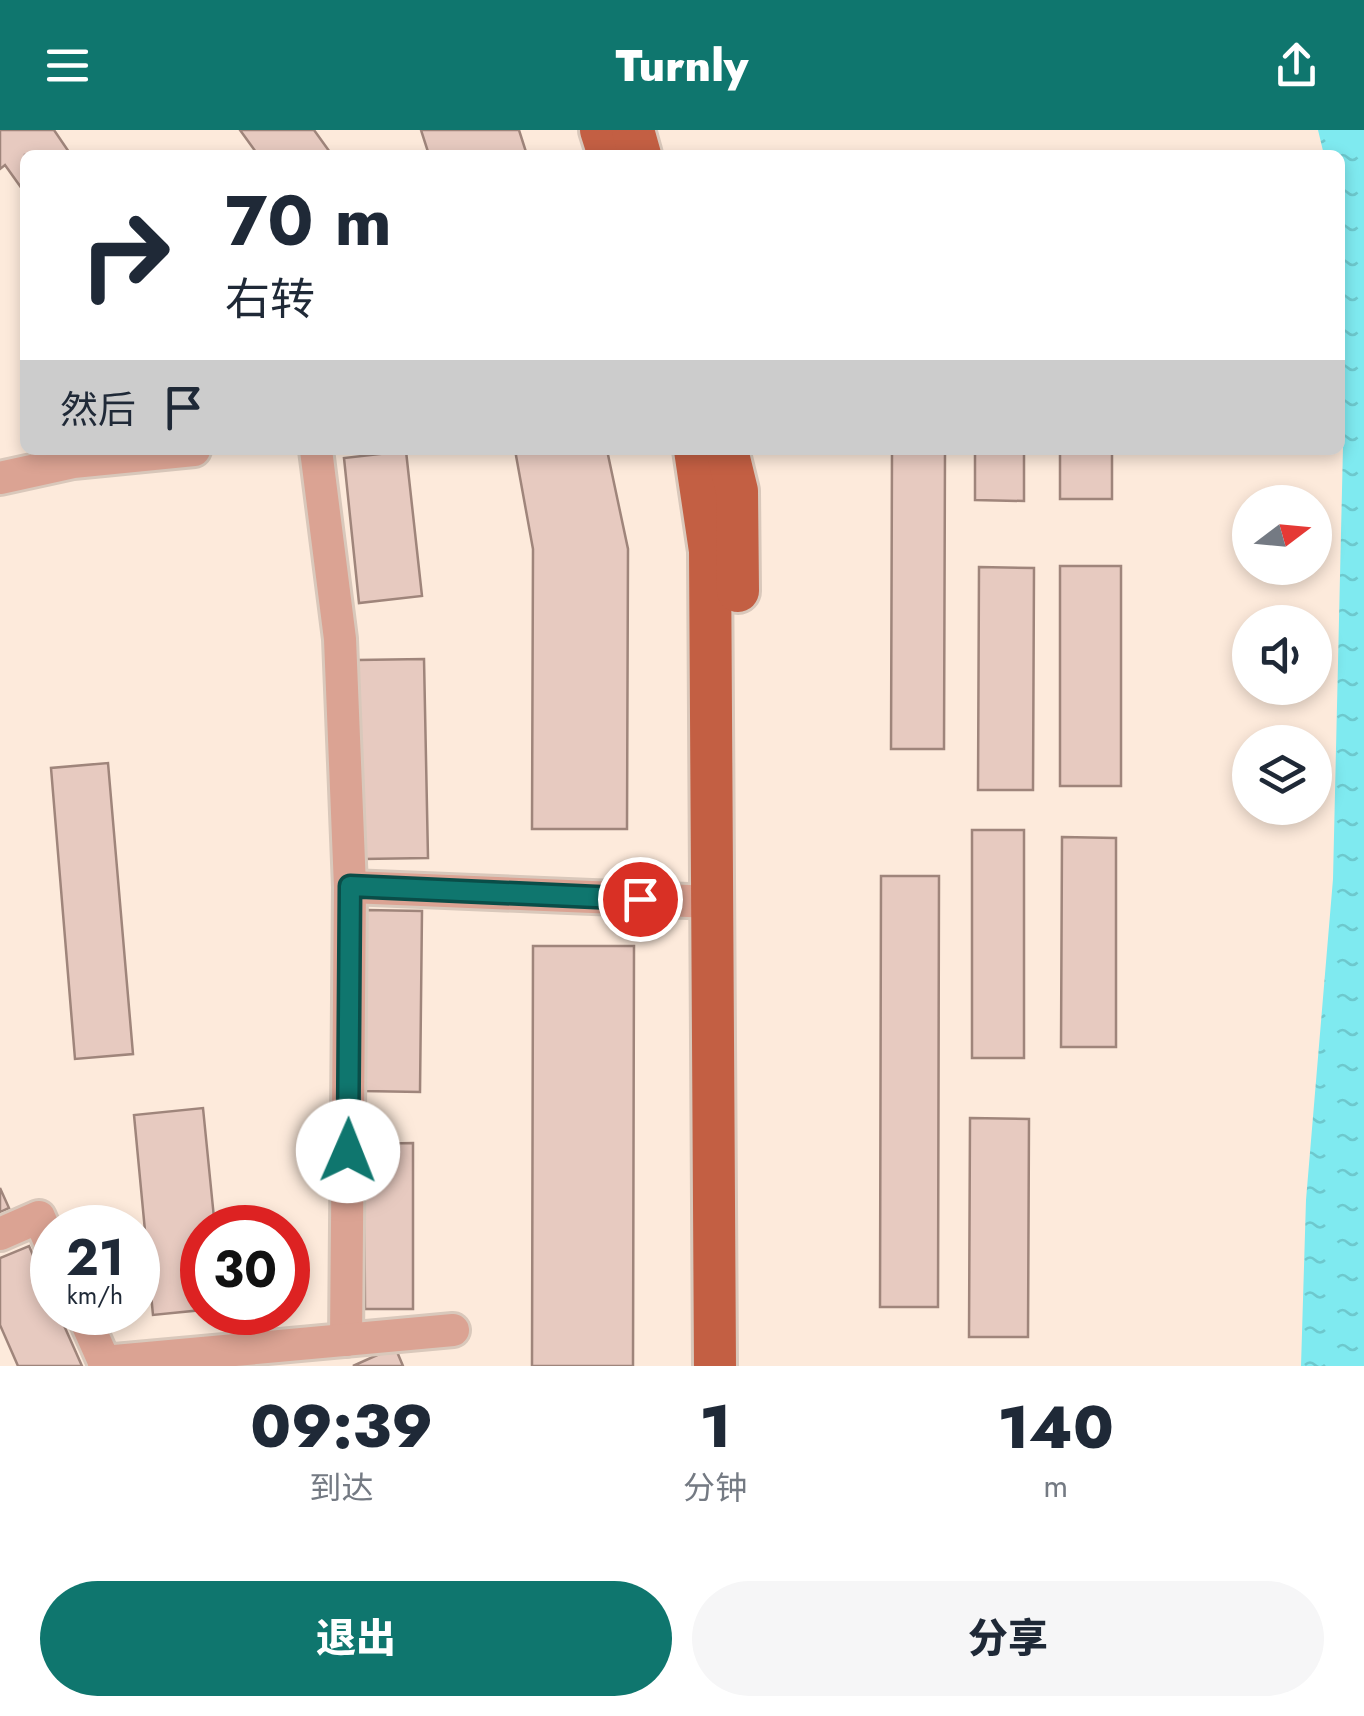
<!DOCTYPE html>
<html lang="zh">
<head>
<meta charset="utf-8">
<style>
  body { margin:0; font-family:Jost,"Noto Sans SC",sans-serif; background:#f6f6f7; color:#1f2937; height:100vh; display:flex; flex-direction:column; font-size:38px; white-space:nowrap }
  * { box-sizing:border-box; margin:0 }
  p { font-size:32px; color:#747a83 }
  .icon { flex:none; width:55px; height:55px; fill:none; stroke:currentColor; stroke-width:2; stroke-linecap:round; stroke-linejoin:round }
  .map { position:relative; height:1236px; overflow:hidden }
  .details { display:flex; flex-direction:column; background:#fff; flex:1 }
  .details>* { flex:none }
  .banner { position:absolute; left:20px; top:20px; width:1325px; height:305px; border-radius:15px; box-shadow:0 5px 15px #0003; background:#fff; color:#1f2937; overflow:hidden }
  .needle { width:65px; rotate:74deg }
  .tools { position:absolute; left:1232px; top:355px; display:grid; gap:20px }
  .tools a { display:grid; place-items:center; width:100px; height:100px; border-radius:50%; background:#fff; box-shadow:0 5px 15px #0003; font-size:50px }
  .speed { position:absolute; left:30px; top:1075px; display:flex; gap:20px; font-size:50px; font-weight:700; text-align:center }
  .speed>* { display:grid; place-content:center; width:130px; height:130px; border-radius:50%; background:#fff; box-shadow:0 5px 15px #0003; line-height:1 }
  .speed small { font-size:25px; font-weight:400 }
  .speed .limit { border:15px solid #d22; background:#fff; color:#111 }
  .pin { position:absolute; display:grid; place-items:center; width:85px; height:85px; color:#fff; margin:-42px; border:5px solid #fff; border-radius:50%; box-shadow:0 2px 10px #0007 }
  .me { position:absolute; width:110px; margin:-55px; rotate:1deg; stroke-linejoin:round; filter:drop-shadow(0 0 8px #0008) }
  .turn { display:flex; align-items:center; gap:35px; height:210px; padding:0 40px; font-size:45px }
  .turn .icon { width:130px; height:130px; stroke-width:2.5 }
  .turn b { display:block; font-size:70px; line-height:85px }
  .then { display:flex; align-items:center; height:95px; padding:0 40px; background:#0003; gap:20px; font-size:38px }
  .eta { display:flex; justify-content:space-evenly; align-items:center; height:170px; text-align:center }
  .eta b { font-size:60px; font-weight:800; line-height:70px }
  .cta { display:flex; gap:20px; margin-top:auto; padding:20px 40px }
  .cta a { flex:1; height:115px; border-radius:60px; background:#0f766e; color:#fff; font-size:40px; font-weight:800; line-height:115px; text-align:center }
  .cta a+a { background:#f6f6f7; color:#1f2937 }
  header { display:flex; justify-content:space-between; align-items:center; height:130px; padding:0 40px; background:#0f766e; color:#fff; font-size:45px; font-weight:800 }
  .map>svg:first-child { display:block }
</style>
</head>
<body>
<header><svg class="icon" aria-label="menu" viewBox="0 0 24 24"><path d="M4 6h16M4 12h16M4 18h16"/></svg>Turnly<svg class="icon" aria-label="share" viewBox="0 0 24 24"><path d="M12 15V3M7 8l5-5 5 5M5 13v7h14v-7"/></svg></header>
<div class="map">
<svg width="1364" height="1236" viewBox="0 0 1364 1236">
  <defs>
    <pattern id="water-ripples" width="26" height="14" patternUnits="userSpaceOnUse" patternTransform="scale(2.5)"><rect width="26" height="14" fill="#7feaf0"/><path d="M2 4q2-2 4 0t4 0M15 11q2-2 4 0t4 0" fill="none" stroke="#6dc8cd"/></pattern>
  </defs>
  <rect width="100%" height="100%" fill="#fdeadb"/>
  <path fill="url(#water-ripples)" d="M1318,0H1364V1236H1301L1306,1070L1333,749L1345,230L1340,25H1324Z"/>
  <g fill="#e7cac0" stroke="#9f857b" stroke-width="2.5">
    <path d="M0,0H54L71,25H25V63L5,35L0,39Z"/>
    <path d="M240,0H314L332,25H258Z"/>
    <path d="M421,0H519L527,25H429Z"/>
    <path d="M515,320H607L628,419L627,699H532L533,419Z"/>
    <path d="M892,320H945L944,619H891Z"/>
    <path d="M975,320H1024V371L975,370Z"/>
    <rect x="1060" y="320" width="52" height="49"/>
    <path d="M406,321L422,466L359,473L344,328Z"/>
    <rect x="1060" y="436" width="61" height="220"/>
    <path d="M979,437L1034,438L1033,660H978Z"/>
    <path d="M424,529L428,728L363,729L358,530Z"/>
    <path d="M108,633L133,924L75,929L51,638Z"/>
    <rect x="972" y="700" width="52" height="228"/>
    <path d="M1062,707L1116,708V917H1061Z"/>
    <path d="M881,746H939L938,1177H880Z"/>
    <path d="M366,780L422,781L420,962L363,961Z"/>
    <path d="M533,816H634L633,1236H532Z"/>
    <path d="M203,978L215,1098H202V1180L153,1185L134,985Z"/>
    <path d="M970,988L1029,989L1028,1207H969Z"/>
    <path d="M413,1013V1179H365L364,1014Z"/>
    <path d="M0,1058L9,1078L0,1082Z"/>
    <path d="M29,1116L52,1169V1182H58L82,1236H18L0,1195V1128Z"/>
    <path d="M395,1217L403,1236H353Z"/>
  </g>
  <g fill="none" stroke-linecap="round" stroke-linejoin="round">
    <g stroke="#d9c8bb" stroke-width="38">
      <g id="minor">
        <path d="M316,320L340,509L350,757L346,1210"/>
        <path d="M0,348L73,332L194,320"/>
        <path d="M350,757L712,772"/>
        <path d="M0,1104L39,1087L52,1117"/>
        <path d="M82,1182L106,1236"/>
        <path d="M104,1232L453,1200"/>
      </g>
    </g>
    <g stroke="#d9c8bb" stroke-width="48">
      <g id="major">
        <path d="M601,0L609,25"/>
        <path d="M633,0L640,25"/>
        <path d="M695,320L710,421L715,1236"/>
        <path d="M727,320L737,361L738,461"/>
      </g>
    </g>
    <use href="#minor" stroke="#dba393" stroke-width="32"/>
    <use href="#major" stroke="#c35f43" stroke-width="42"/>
  </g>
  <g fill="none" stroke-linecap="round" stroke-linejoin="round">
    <g stroke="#0a4d48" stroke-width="25">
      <path id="route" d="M348,1021L350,756L640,769"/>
    </g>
    <use href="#route" stroke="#0f766e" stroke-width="18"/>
  </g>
</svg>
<div class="tools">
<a><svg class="needle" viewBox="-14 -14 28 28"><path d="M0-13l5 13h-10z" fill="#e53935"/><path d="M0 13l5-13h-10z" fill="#747a83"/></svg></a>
<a><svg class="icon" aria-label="sound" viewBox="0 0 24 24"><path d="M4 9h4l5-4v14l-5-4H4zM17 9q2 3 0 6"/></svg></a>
<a><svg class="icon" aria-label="layers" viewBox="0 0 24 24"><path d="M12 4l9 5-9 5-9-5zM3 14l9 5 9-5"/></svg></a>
</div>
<div class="speed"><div>21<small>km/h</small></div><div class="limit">30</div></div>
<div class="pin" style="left:640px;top:769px;background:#d93025"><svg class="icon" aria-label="arrive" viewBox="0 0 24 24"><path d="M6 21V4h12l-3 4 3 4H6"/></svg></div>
<svg class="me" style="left:348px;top:1021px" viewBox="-20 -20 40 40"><circle r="19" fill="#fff"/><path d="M0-13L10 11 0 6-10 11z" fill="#0f766e"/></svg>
<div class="banner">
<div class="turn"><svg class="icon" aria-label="right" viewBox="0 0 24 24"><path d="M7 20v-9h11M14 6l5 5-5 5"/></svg><div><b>70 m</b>右转</div></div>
<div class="then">然后<svg class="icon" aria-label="arrive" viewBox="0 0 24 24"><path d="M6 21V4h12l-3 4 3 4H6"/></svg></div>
</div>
</div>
<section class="details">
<div class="eta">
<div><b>09:39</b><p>到达</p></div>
<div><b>1</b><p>分钟</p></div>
<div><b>140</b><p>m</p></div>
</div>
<div class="cta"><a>退出</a><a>分享</a></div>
</section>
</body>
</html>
